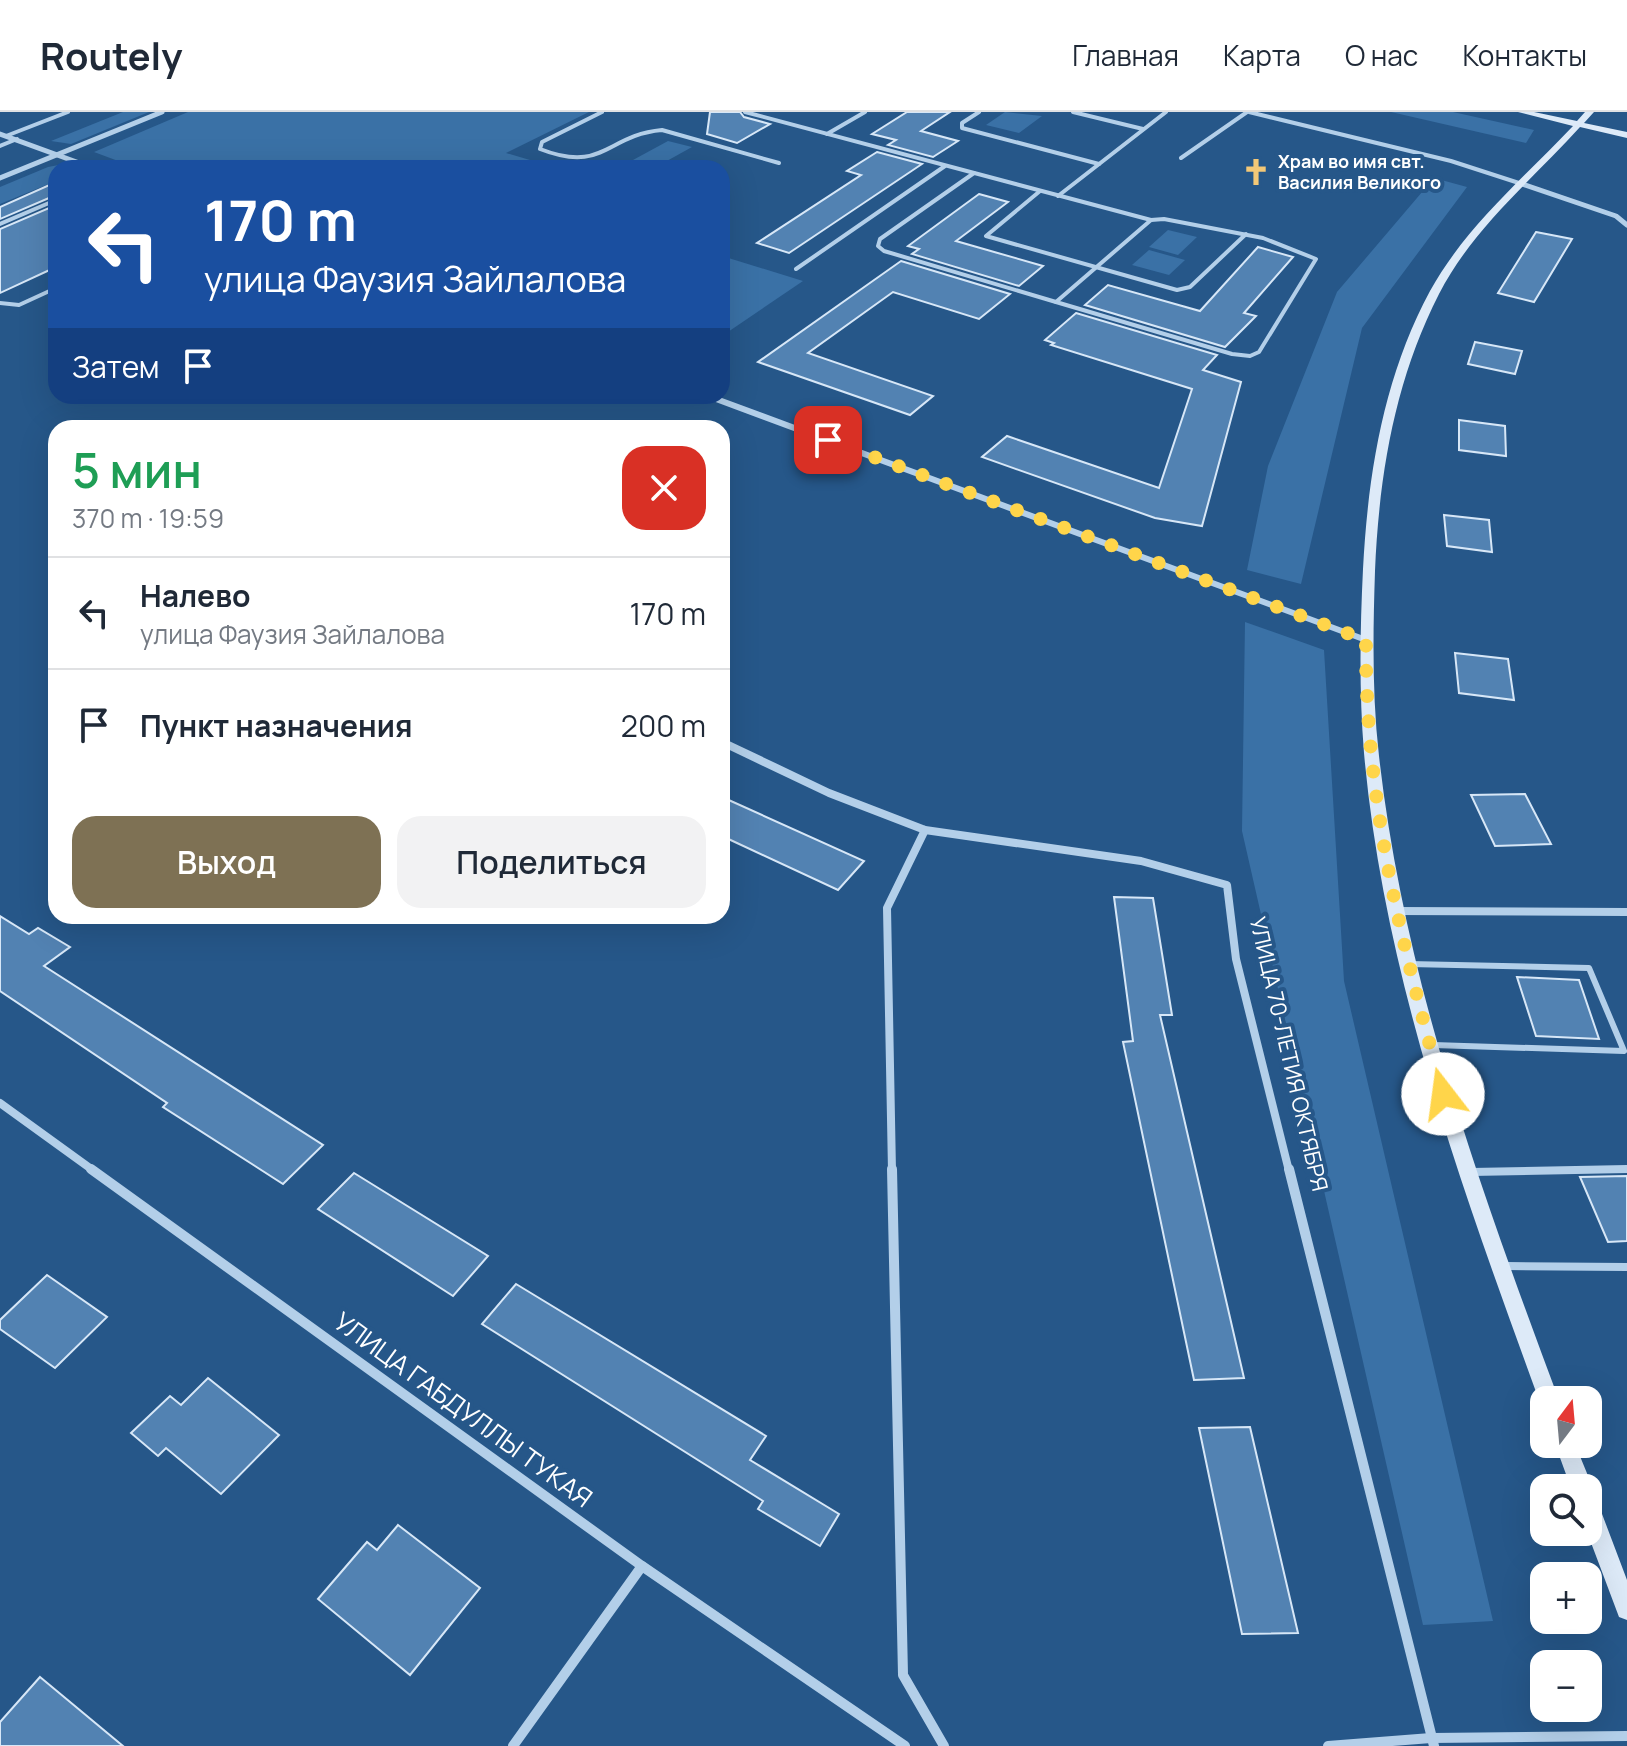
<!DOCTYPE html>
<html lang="ru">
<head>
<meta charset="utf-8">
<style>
  body { margin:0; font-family:Manrope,sans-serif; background:#f2f2f3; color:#1f2937; height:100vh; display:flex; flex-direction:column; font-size:30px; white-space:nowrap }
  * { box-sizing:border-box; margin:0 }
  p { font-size:26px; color:#747a83 }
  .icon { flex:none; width:44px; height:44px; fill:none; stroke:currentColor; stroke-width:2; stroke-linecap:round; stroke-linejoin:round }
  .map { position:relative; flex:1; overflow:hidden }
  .drawer { position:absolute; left:48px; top:308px; width:682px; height:504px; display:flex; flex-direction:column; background:#fff; border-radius:24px; box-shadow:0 8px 32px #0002 }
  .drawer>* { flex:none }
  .hud { position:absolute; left:48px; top:48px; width:682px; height:244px; border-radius:24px; box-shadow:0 8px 32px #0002; background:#1a4fa0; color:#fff; overflow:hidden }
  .needle { width:52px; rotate:16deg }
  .tools { position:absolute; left:1530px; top:1274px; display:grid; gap:16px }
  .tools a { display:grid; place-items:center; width:72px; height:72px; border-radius:16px; background:#fff; box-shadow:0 8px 32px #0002; font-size:40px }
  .pin { position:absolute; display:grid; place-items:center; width:68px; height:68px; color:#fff; margin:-34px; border-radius:16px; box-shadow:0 4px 12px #0006 }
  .me { position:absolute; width:88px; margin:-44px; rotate:345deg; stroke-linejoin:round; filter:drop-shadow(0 0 6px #0008) }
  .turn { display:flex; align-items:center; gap:28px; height:168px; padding:0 24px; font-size:36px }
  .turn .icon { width:104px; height:104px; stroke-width:2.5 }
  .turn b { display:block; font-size:56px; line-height:68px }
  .then { display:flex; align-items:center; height:76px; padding:0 24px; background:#0003; gap:16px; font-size:30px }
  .round { display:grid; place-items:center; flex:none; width:84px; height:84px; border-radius:24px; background:#f2f2f3 }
  .head { display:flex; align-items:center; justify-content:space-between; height:136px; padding:0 24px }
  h1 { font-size:48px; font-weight:600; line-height:60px; color:#1e9e55 }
  .button { display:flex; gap:16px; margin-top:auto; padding:16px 24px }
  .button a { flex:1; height:92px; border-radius:24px; background:#7e7154; color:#fff; font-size:32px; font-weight:600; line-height:92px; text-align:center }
  .button a+a { background:#f2f2f3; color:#1f2937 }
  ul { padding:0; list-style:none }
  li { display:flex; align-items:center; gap:24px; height:112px; padding:0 24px; border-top:2px solid #e0e1e3 }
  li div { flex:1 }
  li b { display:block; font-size:30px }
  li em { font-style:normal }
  header { display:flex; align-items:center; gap:48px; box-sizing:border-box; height:112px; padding:0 40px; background:#fff; border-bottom:2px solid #e0e1e3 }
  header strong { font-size:38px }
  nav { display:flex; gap:44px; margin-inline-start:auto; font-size:28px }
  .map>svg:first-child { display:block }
</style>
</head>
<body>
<header>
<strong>Routely</strong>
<nav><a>Главная</a><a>Карта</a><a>О нас</a><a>Контакты</a></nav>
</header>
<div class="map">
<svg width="1627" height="1634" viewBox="0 0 1627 1634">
  <rect width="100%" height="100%" fill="#265789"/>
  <g fill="#3a71a6">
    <path d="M123,0H149L71,32L51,29Z"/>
    <path d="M188,0H589L506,41L557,56H137L94,40Z"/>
    <path d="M1005,0L1042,4L1019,21L986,13Z"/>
    <path d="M1391,0H1453L1534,18L1526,31Z"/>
    <path d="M668,29L692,35L656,55L633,48Z"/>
    <path d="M64,52L74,56H56V69L0,92V75L48,55Z"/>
    <path d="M1434,66L1467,75L1362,216L1301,472L1247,458L1268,354L1337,180Z"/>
    <path d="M1168,118L1197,125L1178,143L1149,135Z"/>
    <path d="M1149,138L1185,148L1169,163L1132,153Z"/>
    <path d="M722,144L803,169L722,224Z"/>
    <path d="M1245,510L1324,538L1344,869L1493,1509L1423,1513L1242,719Z"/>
  </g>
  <g fill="#5282b2" stroke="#d7e7f7" stroke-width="2">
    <path d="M710,0H740L744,5L770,12L737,31L707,22Z"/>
    <path d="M907,0H950L921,19L958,29L933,45L888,33L896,28L872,22Z"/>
    <path d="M877,40L922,52L789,141L757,131L861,63L847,59Z"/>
    <path d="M56,70V83L0,107V95Z"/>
    <path d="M979,82L1008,90L956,129L1043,154L1019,174L912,142L919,137L908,134Z"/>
    <path d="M56,93V155L0,181V117Z"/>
    <path d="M1536,120L1572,127L1534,190L1498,181Z"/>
    <path d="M1258,135L1293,145L1244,201L1256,204L1225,235L1085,193L1108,173L1200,199Z"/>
    <path d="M901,149L1010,182L979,207L893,180L808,241L933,284L910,303L758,250Z"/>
    <path d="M1076,201L1217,243L1203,258L1241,270L1202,414L1155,406L982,345L1007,324L1159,376L1192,277L1051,233L1054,231L1045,228Z"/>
    <path d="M1475,230L1522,239L1515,262L1468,252Z"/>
    <path d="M1459,308L1505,314L1506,344L1459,338Z"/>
    <path d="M1444,403L1489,408L1492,440L1447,434Z"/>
    <path d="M1455,541L1508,547L1514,588L1459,581Z"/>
    <path d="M1525,682L1551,732L1495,734L1471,683Z"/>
    <path d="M722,685L864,749L838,778L722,724Z"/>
    <path d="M1114,785L1153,786L1172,903H1160L1244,1266L1194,1268L1123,930L1133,929Z"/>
    <path d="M0,804L29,822L38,816L70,835L44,854L323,1033L283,1072L163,995L167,991L0,879Z"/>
    <path d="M1517,865L1579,868L1599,927L1536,924Z"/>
    <path d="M354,1061L488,1144L453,1184L318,1097Z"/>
    <path d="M1627,1064V1129L1608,1130L1580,1065Z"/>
    <path d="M47,1163L107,1205L55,1256L0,1217V1208Z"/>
    <path d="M516,1172L766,1324L750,1348L839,1402L820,1434L758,1397L763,1389L482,1212Z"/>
    <path d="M208,1266L279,1323L221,1382L166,1336L158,1344L131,1321L170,1284L181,1293Z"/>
    <path d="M1250,1315L1298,1521L1242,1522L1199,1316Z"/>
    <path d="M398,1413L480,1476L410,1563L318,1487L367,1430L377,1438Z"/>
    <path d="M40,1565L123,1634H0V1610Z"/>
  </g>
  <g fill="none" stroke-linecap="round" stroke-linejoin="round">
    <g stroke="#b3cfe9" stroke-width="4">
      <path d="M602,0L542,30L540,37C604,62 606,23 662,18L779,51"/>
      <path d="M745,0L1151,108"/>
      <path d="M979,0L962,11V16L1099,52"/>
      <path d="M1073,0L1143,17"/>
      <path d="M1249,0L1451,49L1522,72"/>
      <path d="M827,22L865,0"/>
      <path d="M6,24L68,0"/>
      <path d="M0,34L17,27"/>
      <path d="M1181,46L1247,0"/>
      <path d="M974,61L880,127L878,134L884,139L1056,190"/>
      <path d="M1040,79L986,124L1177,178L1190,175L1246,122"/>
      <path d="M1058,84L1166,0"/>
      <path d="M1164,107L1263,126L1316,147L1259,240L1250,244L1232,242L1056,190L1151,108Z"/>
      <path d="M0,112L56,88"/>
      <path d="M796,157L945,54"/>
      <path d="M0,191L19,193L56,176"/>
    </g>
    <g stroke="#b3cfe9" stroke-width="6">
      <path d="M1409,852L1589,856L1624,939L1433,933"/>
      <path d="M1532,1059L1627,1057"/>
    </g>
    <g stroke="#b3cfe9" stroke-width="8">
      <path d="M1471,1060L1627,1057"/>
      <path d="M1506,1154L1627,1155"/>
    </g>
    <g stroke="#b3cfe9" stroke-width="5">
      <path d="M0,22L93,56"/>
      <path d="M0,66L162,0"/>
      <path d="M1522,72L1616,104L1627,113"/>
    </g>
    <path stroke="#b3cfe9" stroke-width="6" d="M708,284L1366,528"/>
    <g stroke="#b3cfe9" stroke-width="8">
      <path d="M722,630L829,681L925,718L1141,749L1227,773L1236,847L1289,1059"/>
      <path d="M1395,799L1627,800"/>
      <path d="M0,991L94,1059"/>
      <path d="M892,1059L887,796L925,718"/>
    </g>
    <g stroke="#b3cfe9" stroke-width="10">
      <path d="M91,1057L642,1454L905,1634"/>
      <path d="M892,1057L903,1563L944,1634"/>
      <path d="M1289,1057L1434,1634"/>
      <path d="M513,1634L642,1454"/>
      <path d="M1328,1634L1431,1626L1627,1624"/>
    </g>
    <g fill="#ddeaf8" fill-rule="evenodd">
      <path d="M1518,0H1534L1577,9L1585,0H1594L1584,11L1627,20V26L1580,15C1531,69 1473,116 1439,182C1395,268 1379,363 1375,459C1373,521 1372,583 1379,644C1404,867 1481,1079 1559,1288H1544V1296L1539,1288C1463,1079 1384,865 1364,641C1359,580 1360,518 1363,457C1368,361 1384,264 1430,179C1466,114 1523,67 1573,14Z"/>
      <path d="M1555,1332H1575L1593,1376L1590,1383L1596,1386L1627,1468V1508L1619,1505L1587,1420L1588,1376H1571Z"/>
    </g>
  </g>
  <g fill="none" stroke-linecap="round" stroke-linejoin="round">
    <path stroke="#ffd54a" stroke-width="14" stroke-dasharray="0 25.2" d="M828,328L1366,528C1365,690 1401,827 1443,982"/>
  </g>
  <defs>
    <g id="church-bare" transform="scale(2.16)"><path d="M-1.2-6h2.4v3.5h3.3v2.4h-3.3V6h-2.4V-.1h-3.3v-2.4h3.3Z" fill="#f3c877" stroke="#265789" stroke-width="2.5" paint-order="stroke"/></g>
  </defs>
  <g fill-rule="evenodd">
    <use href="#church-bare" x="1256" y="60"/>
  </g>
  <g text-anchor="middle" stroke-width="8" stroke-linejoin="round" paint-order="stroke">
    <g font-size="18" font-weight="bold" fill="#fff" stroke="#265789" text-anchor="start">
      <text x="1278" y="56">Храм во имя свт.<tspan x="1278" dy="21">Василия Великого</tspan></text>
    </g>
    <g font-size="22" fill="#fff" stroke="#265789">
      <text transform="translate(1289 942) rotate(77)" y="8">УЛИЦА 70-ЛЕТИЯ ОКТЯБРЯ</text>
    </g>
    <g font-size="26" fill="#fff" stroke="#265789">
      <text transform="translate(463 1298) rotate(36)" y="9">УЛИЦА ГАБДУЛЛЫ ТУКАЯ</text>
    </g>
  </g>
</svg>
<div class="tools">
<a><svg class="needle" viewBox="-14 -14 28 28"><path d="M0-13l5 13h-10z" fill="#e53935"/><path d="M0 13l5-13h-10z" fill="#747a83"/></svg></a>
<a><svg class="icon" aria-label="search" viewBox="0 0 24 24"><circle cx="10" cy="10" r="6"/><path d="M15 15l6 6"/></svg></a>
<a>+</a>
<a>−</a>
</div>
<div class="pin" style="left:828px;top:328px;background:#d93025"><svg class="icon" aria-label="arrive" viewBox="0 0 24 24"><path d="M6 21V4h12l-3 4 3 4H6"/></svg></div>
<svg class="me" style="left:1443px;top:982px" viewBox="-20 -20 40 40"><circle r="19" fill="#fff"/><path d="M0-13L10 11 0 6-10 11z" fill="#ffd54a"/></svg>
<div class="hud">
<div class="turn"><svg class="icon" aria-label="left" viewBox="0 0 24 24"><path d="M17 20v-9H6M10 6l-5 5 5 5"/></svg><div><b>170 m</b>улица Фаузия Зайлалова</div></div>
<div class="then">Затем<svg class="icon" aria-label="arrive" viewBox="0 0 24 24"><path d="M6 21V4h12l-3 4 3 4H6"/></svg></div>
</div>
<section class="drawer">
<div class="head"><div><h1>5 мин</h1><p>370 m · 19:59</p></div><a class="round" style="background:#d93025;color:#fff"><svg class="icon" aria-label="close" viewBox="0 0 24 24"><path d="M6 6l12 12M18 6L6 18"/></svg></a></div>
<ul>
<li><svg class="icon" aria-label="left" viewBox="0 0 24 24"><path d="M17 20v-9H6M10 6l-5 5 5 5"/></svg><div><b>Налево</b><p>улица Фаузия Зайлалова</p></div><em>170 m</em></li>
<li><svg class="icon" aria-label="arrive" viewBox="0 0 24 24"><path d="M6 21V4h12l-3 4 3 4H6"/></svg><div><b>Пункт назначения</b></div><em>200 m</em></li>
</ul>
<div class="button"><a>Выход</a><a>Поделиться</a></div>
</section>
</div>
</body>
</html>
